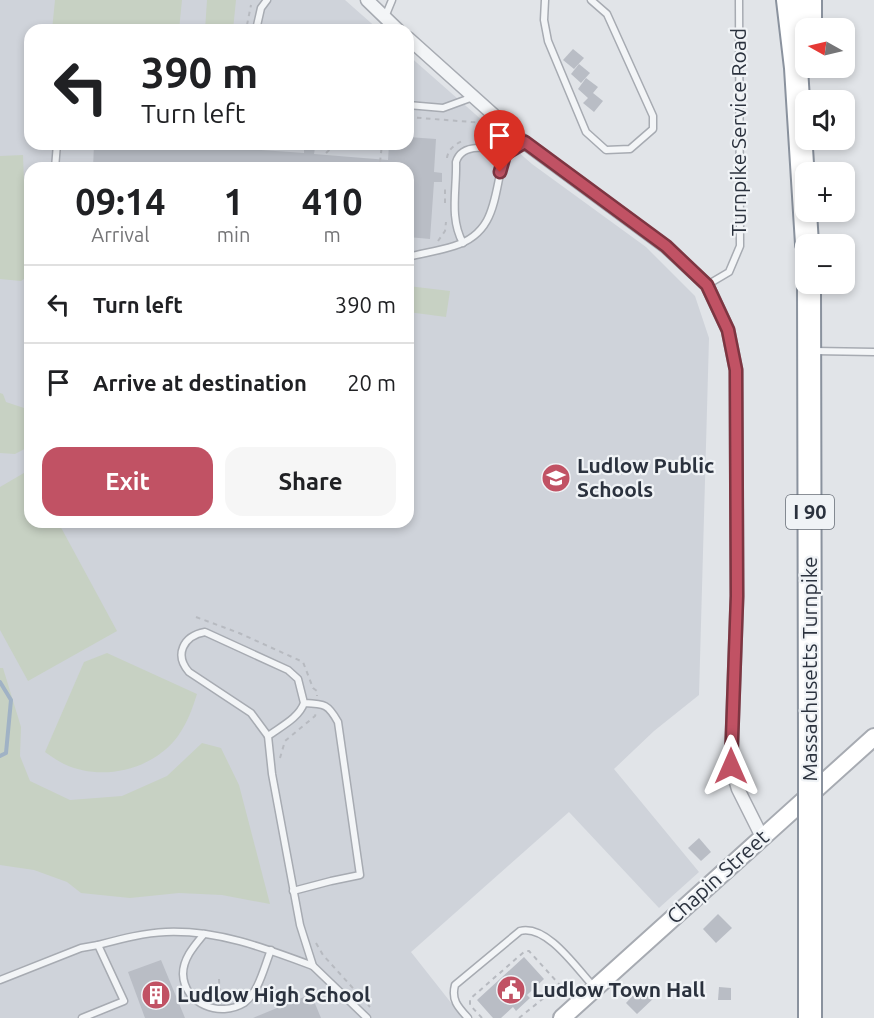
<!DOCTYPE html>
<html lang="en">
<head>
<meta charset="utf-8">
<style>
  body { margin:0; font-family:Ubuntu,sans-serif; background:#f6f6f6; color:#202124; height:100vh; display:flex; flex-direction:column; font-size:22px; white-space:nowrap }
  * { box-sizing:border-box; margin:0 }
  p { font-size:20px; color:#757577 }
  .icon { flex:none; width:33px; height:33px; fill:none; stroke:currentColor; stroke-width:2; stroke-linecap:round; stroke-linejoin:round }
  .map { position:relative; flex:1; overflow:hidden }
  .side { position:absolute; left:24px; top:162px; width:390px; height:366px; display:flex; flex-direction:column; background:#fff; border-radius:18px; box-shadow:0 3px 9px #0003 }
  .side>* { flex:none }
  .hud { position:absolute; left:24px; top:24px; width:390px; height:126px; border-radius:18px; box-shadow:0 3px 9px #0003; background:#fff; color:#202124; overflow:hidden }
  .needle { width:39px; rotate:278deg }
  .buttons { position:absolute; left:795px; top:18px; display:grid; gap:12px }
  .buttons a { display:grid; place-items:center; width:60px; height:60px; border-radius:12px; background:#fff; box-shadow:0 3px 9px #0003; font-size:30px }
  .pin { position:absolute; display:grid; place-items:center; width:51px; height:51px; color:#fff; margin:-62px -26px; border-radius:50% 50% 50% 0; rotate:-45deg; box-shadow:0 0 6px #0007 }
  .pin .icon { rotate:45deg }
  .me { position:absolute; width:66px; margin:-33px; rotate:0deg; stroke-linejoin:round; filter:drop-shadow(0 0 4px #0008) }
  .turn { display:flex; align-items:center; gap:21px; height:126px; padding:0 18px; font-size:27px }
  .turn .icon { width:78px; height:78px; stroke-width:2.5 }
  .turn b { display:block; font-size:42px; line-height:51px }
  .eta { display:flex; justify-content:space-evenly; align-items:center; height:102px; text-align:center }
  .eta b { font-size:36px; font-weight:600; line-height:42px }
  .cta { display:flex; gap:12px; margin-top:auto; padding:12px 18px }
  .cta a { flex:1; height:69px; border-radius:18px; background:#c15264; color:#fff; font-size:24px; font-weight:600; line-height:69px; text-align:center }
  .cta a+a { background:#f6f6f6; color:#202124 }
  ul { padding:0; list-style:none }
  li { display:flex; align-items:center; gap:18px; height:78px; padding:0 18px; border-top:2px solid #e0e0e0 }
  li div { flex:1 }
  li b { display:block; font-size:22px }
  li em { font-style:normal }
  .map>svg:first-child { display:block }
</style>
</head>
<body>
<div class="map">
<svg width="874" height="1018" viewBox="0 0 874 1018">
  <rect width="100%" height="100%" fill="#e1e4e8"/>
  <path fill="#cfd3da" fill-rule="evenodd" d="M0,0H345L379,30H30V144H408V55L532,164L646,247L695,296L709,338L699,695L654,731L614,769L699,872L659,908L569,812L411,952L463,1018H0ZM30,168H408V522H30Z"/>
  <g fill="#c7d1c3">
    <path d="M55,0H182L179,30H52Z"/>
    <path d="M207,0H236L233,30H205Z"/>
    <path d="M23,155L27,265L25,278L21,281L0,279V156Z"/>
    <path d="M408,286L450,291L446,317L408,312Z"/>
    <path d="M0,393L3,394L6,402L24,408L30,406V446L15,454L0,453Z"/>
    <path d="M29,470L30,522H58L117,631L28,681L0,630V487Z"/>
    <path d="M107,653L197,694C192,710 187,723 178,736C153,770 102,782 64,764C58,761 51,756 45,752L84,662Z"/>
    <path d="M0,668H3L21,727L20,756L30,781L70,800L122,796L167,776L202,743L221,748L239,785L270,904L222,895L179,893L130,898L81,893L67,882L34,870L0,865Z"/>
  </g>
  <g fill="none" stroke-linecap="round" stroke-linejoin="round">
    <path stroke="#a0b2c5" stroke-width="4" d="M0,682L11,700L6,753L0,756"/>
  </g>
  <g fill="#b9bdc5">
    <path d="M573,49L584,58L574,69L563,60Z"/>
    <path d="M579,64L590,73L581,83L571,74Z"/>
    <path d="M586,78L598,87L593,93L603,101L594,112L583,103L588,98L578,89Z"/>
    <path d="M408,137L436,139L434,172L442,173V182H434L430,239L408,237V168H93L94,144H178L304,153V148H315L314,154L388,160L389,144H408Z"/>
    <path d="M699,838L711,852L701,861L688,848Z"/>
    <path d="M718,914L732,928L716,943L703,929Z"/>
    <path d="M524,957L544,979L527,995L530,998L516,1011L513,1007L501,1018H493L477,1000Z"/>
    <path d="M161,960L185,1018H145L128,972Z"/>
    <path d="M719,987L731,988V1000H718Z"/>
    <path d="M649,989L656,996L637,1014L626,1003L638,990L643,995Z"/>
    <path d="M311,994L321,1018H253Z"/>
  </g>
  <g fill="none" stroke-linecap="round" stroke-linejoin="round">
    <g stroke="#a7abb2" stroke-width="9">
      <g id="lane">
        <path d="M545,0L544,20L548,41L586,132L606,150L630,149L653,129V116L607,14L591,0"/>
        <path d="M385,17L392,0"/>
        <path d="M256,30L261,8L267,0"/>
        <path d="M408,105L443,108L473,97"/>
        <path d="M55,168L57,144"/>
        <path d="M463,243C449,218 457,189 456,162C462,142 491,147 505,154"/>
        <path d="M408,257C423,253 439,251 454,246C499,232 493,192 505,154L524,143"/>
        <path d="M707,285L729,272L740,246L739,0"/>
        <path d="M815,351L874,352"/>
        <path d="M268,736L272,774L300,925L313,966L367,1018"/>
        <path d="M293,891L331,881L360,875L338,722C328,704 325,704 304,703C299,718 280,727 268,736L251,713L189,672C174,655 183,636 205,632L288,670L298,679L304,703"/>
        <path d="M204,934C195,945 183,958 183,974C184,1004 220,1018 244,1003C259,992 264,967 271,950"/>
        <path d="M0,980L81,948L98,945"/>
        <path d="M82,1018L124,1001L98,945C121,939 143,933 166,932C218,930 265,948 313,966"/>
        <path d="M468,1018C458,1007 451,1000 455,985L520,931C547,924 577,969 594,987"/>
      </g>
    </g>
    <g stroke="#a7abb2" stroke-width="15">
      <g id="street">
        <path d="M367,0L398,30"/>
        <path d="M408,38L525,143L666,247L707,285L728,330L736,370L737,596L731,766L738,789L762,837"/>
      </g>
    </g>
    <g stroke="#a7abb2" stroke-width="20">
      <path id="secondary" d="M562,1018L874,737"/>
    </g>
    <g stroke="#8a929e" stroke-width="26">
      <g id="highway">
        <path d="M788,0L796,68L807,244"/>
        <path d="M810,28V0"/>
        <path d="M809,284L810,741"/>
        <path d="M810,1018V852"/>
      </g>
    </g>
    <g stroke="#b7bac0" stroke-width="2" stroke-dasharray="4.5 4.5" stroke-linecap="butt">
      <path d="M247,25L251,5"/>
      <path d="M408,117L484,123"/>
      <path d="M326,153L336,144"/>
      <path d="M447,158C448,149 456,143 465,140"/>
      <path d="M380,162L382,144"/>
      <path d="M445,203V185"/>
      <path d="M438,241L445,231L446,222"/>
      <path d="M196,617L239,633L303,662L313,688L317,691V696"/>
      <path d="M280,758L285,741L315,716L316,713"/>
      <path d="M316,943L323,955L370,1007"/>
      <path d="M219,979L220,999"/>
      <path d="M482,1018L470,1005V999L525,951H529L568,994"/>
      <path d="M519,1018L545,997H564"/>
    </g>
    <use href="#lane" stroke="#f3f5f7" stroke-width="6"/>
    <use href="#street" stroke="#f3f5f7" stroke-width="12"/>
    <use href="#secondary" stroke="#fff" stroke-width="16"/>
    <use href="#highway" stroke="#fff" stroke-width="22"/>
    <g stroke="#8a929e" stroke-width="26" stroke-linecap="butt">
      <path id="highway-bridge" d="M810,741V852"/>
    </g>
    <use href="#highway-bridge" stroke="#fff" stroke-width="22"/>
  </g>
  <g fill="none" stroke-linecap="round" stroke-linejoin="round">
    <g stroke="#7d3541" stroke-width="15">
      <path id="route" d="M500,172L505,154L525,142L666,246L707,285L728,330L736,370L737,596L731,766"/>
    </g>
    <use href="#route" stroke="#c15264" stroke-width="10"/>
  </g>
  <defs>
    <g id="school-disc" transform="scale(1.5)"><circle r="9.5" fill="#c15264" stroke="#f0f3f6"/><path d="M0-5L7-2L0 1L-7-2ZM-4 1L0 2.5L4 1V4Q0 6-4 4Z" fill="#fff"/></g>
    <g id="civic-disc" transform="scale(1.5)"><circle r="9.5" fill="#c15264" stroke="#f0f3f6"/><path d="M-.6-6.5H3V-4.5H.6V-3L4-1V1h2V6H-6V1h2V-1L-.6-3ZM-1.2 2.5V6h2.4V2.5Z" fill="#fff"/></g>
    <g id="building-disc" transform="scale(1.5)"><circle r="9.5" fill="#c15264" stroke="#f0f3f6"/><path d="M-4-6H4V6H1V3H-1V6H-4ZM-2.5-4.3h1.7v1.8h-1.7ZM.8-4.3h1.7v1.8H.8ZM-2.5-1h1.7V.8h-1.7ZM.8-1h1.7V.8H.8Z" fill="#fff"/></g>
  </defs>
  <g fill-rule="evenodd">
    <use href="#school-disc" x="556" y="478"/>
    <use href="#civic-disc" x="511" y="990"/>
    <use href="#building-disc" x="156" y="995"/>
  </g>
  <g text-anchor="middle" stroke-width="4.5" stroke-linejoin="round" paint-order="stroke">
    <rect fill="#f0f3f6" stroke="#666c75" stroke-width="1.5" x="786" y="495" width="48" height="34" rx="4.5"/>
    <g font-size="20" font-weight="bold" fill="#2b323e">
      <text x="810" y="519">I 90</text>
    </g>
    <g font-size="21" fill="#2b323e" stroke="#f0f3f6">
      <text transform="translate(739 132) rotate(-90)" y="7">Turnpike Service Road</text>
      <text transform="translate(810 669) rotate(-90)" y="7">Massachusetts Turnpike</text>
      <text transform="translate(718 877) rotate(-42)" y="7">Chapin Street</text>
    </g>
    <g font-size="21" font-weight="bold" fill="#2b323e" stroke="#f0f3f6" text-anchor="start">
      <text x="577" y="473">Ludlow Public<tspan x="577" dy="24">Schools</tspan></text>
      <text x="532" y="997">Ludlow Town Hall</text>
      <text x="177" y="1002">Ludlow High School</text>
    </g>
  </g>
</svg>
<div class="buttons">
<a><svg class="needle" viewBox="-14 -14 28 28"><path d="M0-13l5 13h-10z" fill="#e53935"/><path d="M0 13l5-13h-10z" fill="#757577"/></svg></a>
<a><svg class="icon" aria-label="sound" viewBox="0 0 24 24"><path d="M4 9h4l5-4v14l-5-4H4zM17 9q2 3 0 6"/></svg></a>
<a>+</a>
<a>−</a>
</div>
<div class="pin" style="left:500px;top:172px;background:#d93025"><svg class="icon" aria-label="arrive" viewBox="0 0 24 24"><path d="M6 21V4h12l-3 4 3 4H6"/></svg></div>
<svg class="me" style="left:731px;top:766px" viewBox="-20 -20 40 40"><path d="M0-17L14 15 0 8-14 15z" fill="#c15264" stroke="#fff" stroke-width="4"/></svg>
<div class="hud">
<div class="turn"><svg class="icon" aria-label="left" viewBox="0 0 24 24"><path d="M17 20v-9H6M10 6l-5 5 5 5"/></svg><div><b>390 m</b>Turn left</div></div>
</div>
<section class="side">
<div class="eta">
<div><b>09:14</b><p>Arrival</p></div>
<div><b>1</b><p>min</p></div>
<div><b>410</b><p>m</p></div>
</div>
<ul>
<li><svg class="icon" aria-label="left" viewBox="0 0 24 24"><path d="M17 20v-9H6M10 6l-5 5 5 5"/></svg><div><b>Turn left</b></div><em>390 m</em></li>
<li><svg class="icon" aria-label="arrive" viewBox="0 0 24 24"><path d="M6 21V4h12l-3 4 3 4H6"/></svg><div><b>Arrive at destination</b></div><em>20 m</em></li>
</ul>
<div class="cta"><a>Exit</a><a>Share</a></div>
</section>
</div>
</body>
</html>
